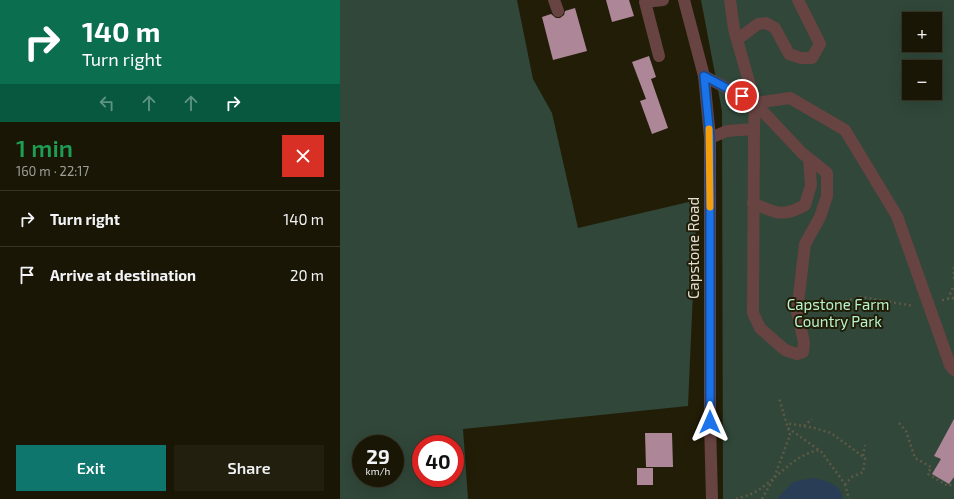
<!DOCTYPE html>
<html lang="en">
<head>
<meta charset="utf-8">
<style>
  body { margin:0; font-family:"Exo 2",sans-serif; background:#231f0f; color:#f1f3f6; height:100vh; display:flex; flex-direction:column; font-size:15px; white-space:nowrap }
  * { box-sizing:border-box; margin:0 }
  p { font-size:13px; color:#9f9f9a }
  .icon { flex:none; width:22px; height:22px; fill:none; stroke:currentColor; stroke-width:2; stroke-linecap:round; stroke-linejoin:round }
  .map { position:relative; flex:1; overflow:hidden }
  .drawer { display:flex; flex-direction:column; background:#1a1605; width:340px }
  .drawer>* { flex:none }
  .banner { background:#0b6e4f; color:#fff; overflow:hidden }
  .controls { position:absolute; left:562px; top:12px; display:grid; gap:8px }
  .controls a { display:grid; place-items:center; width:40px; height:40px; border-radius:0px; background:#1a1605; box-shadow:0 4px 16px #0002,0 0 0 1px #383527; font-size:20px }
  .speed { position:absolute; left:12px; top:435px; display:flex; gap:8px; font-size:20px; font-weight:700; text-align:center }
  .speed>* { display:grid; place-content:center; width:52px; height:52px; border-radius:50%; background:#1a1605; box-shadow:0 4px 16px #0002,0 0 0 1px #383527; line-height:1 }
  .speed small { font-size:10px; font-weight:400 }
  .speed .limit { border:6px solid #d22; background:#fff; color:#111 }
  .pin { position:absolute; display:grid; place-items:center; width:34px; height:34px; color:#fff; margin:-17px; border:2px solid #fff; border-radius:50%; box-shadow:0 1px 4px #0007 }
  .me { position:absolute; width:44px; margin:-22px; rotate:0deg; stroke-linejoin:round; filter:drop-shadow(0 0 3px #0008) }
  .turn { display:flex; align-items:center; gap:14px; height:84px; padding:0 16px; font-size:18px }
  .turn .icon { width:52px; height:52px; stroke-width:2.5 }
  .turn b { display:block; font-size:28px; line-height:34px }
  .lanes { display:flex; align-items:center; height:38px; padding:0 16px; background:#0003; justify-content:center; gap:20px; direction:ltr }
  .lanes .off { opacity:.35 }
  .round { display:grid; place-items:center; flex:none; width:42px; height:42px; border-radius:0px; background:#231f0f }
  .summary { display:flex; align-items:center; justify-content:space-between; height:68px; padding:0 16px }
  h1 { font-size:24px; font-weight:600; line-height:30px; color:#1e9e55 }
  .cta { display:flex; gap:8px; margin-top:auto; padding:8px 16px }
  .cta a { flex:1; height:46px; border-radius:0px; background:#0f766e; color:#fff; font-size:16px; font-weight:600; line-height:46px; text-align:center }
  .cta a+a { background:#231f0f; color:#f1f3f6 }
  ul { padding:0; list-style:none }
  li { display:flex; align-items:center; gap:12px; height:56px; padding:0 16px; border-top:1px solid #383527 }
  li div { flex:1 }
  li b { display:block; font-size:15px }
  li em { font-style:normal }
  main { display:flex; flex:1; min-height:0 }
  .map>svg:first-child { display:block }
</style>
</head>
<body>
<main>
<section class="drawer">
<div class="banner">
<div class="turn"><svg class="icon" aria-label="right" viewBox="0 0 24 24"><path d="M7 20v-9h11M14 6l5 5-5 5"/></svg><div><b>140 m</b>Turn right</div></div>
<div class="lanes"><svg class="icon off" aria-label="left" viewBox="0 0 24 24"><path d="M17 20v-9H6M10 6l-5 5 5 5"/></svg><svg class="icon off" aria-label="ahead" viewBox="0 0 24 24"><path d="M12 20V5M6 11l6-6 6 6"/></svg><svg class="icon off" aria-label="ahead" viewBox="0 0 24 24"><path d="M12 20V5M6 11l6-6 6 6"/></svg><svg class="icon" aria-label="right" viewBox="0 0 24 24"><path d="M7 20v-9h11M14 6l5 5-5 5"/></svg></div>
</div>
<div class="summary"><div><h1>1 min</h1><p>160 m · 22:17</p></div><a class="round" style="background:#d93025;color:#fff"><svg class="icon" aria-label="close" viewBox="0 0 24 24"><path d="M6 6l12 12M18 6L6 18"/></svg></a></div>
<ul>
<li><svg class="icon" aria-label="right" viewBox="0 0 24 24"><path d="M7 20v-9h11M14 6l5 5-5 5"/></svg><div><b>Turn right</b></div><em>140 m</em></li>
<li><svg class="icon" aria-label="arrive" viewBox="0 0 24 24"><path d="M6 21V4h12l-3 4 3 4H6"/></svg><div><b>Arrive at destination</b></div><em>20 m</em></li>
</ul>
<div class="cta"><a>Exit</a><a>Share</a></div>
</section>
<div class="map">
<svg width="614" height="499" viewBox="0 0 614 499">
  <rect width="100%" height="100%" fill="#221d07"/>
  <g fill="#304739" fill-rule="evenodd">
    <path d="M0,0H177L193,79L212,113L238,228L357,200L348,406L123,429L128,499H0ZM21,444H55V478H21ZM81,444H115V478H81Z"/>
    <path d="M361,0H614V499H383L382,111ZM569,19H595V45H569ZM569,67H595V93H569Z"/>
  </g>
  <path fill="#2a3d57" d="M473,478C485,481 501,483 503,499H437L453,482Z"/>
  <g fill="#ad8798">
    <path d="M266,0H289L294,16L272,22Z"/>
    <path d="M235,8L247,51L213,60L202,17L211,14L216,18H220L224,15L225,11Z"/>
    <path d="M309,56L316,77L311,79L328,128L312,134L300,101L306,99L292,62Z"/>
    <path d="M614,419V477L609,484L592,474L601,459L594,456Z"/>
    <path d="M305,433H332L333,467H306Z"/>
    <rect x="297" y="468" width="16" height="17"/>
  </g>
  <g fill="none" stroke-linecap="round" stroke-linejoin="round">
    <g stroke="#5e5946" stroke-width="2.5" stroke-dasharray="2 3" stroke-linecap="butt">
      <path d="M614,267V279"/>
      <path d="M608,299L614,285"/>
      <path d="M602,300L614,298"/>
      <path d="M471,309L522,297L574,306"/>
      <path d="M559,423L566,431L575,458L591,467L588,474L608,486L614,484"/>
      <path d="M464,426L472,419"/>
      <path d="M448,428L479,450"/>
      <path d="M523,456L525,445"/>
      <path d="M505,484L509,499"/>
      <path d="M396,499C401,497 407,496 411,494C435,483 452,454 480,450L505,484L512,477L523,472L525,458L491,433L474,428L446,423"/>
      <path d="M422,499L434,478L450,435L439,398"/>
    </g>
    <g stroke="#674341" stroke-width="12">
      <path d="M214,0L218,11"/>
      <path d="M344,0L364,76L370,138V422L372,499"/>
      <path d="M390,0L394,29L415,103L462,153L487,173V196L480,217L465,244L457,312L464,342L463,352L457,354L445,350L420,328L413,313L414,129"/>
      <path d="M398,39L418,24L426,23L435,28L449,54L461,58H472L480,44L458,0"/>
      <path d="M319,56L305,2L323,0"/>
      <path d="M364,76L415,103L414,129L387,131L370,138"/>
      <path d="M415,103L450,98L505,130L557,216L610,365L614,370"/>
      <path d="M413,203C435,213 443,218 465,205L471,185L469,159"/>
    </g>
  </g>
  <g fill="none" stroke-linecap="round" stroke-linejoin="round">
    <g stroke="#114b97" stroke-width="10">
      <path id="route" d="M370,422V138L364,76L402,96"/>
    </g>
    <use href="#route" stroke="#1a73e8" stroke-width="7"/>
    <path stroke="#f59e0b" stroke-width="7" d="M369,129L370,207"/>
  </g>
  <g text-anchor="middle" stroke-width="4" stroke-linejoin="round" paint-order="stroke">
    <g font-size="15" fill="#e2dfd2" stroke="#221d07">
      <text transform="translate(354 248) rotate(-90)" y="5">Capstone Road</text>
    </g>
    <g font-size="15" fill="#b7f4ce" stroke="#221d07">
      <text x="498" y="310">Capstone Farm<tspan x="498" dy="17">Country Park</tspan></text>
    </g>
  </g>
</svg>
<div class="controls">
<a>+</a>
<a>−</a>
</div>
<div class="speed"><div>29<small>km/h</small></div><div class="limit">40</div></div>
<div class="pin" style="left:402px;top:96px;background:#d93025"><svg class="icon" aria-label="arrive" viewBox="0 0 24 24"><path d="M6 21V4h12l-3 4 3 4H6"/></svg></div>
<svg class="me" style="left:370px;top:422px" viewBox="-20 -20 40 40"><path d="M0-17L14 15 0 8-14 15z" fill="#1a73e8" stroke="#fff" stroke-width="4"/></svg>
</div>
</main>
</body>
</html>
